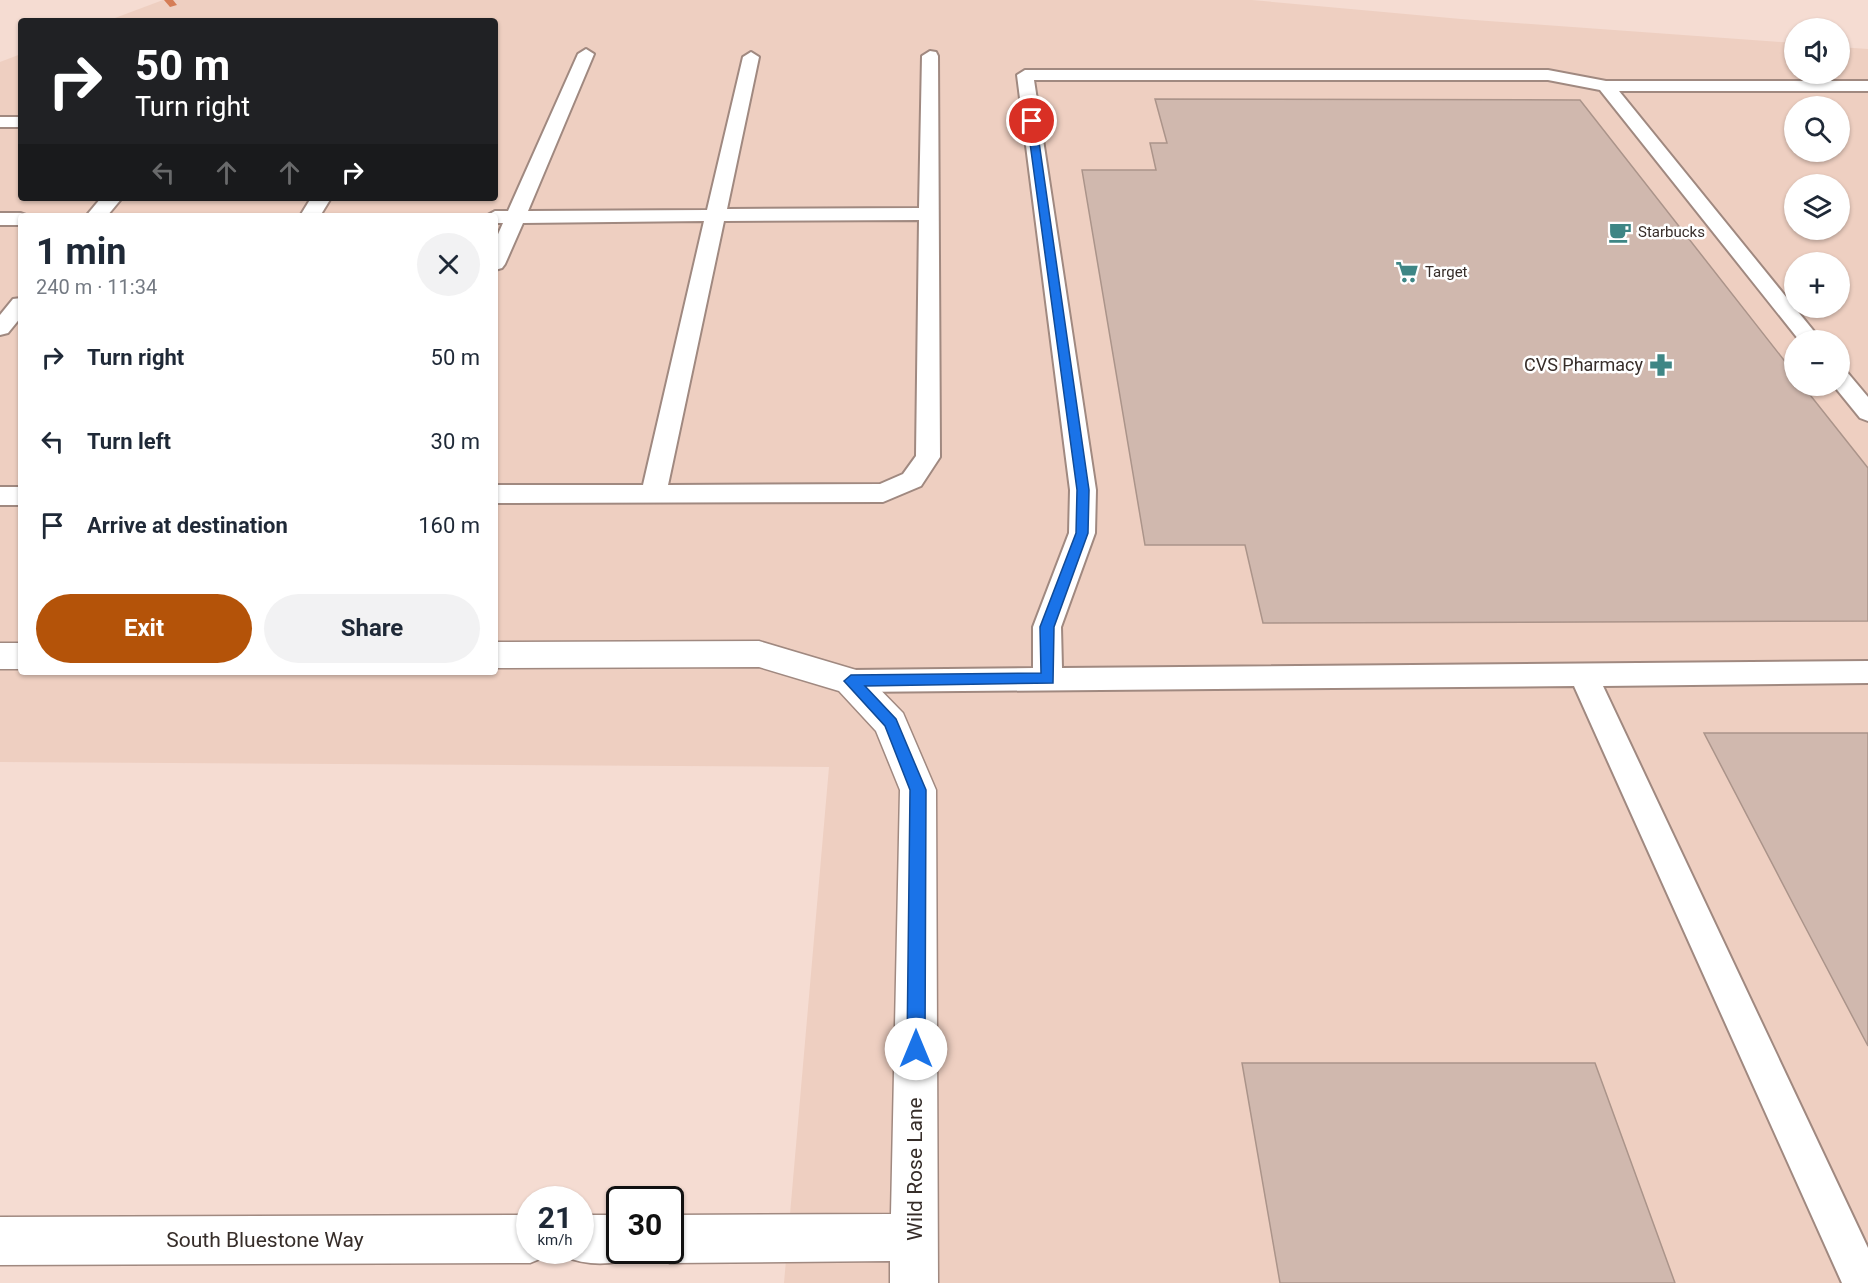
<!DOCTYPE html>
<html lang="en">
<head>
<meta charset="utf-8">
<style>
  body { margin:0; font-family:Roboto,sans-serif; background:#f2f2f3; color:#1f2937; height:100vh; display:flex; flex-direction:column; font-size:22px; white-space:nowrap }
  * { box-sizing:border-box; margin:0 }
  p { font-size:20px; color:#747a83 }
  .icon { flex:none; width:33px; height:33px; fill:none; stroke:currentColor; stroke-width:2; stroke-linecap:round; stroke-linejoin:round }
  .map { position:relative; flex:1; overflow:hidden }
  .details { position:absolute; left:18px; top:213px; width:480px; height:462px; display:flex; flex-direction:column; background:#fff; border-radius:6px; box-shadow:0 2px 4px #0004 }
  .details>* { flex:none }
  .guide { position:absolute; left:18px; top:18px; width:480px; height:183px; border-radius:6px; box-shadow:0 2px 4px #0004; background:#202124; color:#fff; overflow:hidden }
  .buttons { position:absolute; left:1784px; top:18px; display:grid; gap:12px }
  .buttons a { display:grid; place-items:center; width:66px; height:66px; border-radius:50%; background:#fff; box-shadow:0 2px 4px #0004; font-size:30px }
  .speed { position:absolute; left:516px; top:1186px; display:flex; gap:12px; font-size:30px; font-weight:700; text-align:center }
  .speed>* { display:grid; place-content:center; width:78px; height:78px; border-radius:50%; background:#fff; box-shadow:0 2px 4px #0004; line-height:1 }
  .speed small { font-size:15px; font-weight:400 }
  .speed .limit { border:3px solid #111; border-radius:9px; background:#fff; color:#111 }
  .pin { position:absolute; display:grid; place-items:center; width:51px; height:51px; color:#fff; margin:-26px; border:3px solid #fff; border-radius:50%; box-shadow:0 2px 6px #0007 }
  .me { position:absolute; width:66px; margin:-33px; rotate:0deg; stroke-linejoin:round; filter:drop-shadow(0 0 4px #0008) }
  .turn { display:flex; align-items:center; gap:21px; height:126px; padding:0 18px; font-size:27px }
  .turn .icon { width:78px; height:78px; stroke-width:2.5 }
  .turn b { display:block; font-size:42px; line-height:51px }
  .lanes { display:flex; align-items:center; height:57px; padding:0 18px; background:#0003; justify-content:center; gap:30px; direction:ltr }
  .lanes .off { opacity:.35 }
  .round { display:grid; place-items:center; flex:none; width:63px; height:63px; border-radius:32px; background:#f2f2f3 }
  .head { display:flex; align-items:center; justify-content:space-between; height:102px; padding:0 18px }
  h1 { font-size:36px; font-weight:700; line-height:45px }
  .button { display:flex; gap:12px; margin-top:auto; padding:12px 18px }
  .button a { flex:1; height:69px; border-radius:36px; background:#b45309; color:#fff; font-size:24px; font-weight:700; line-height:69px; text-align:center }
  .button a+a { background:#f2f2f3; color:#1f2937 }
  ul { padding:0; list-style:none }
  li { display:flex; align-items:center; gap:18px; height:84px; padding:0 18px }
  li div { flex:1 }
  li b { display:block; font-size:22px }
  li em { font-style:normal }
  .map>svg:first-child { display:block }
</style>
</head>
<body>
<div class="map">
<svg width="1868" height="1283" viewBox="0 0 1868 1283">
  <rect width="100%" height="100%" fill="#f5dcd2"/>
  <path fill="#eecfc1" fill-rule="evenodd" d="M163,0H1252L1461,19L1794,43V74H1839V47L1868,49V1283H784L829,767L0,762V62L21,54V198H495V21H107ZM1794,106H1839V152H1794ZM1794,184H1839V230H1794ZM21,216H495V672H21ZM1794,262H1839V308H1794ZM1794,340H1839V386H1794Z"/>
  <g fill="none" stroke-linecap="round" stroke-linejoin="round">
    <path fill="#d57d56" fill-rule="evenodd" d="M164,0H173L177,5L170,7Z"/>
  </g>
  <g fill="#d0b8ae" stroke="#ab948a" stroke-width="1.5">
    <path d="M1155,99L1580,100L1794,373V386H1803L1868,468V621L1263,623L1245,545H1145L1082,170H1156L1150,143H1167Z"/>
    <path d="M1704,733H1868V1046L1801,919Z"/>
    <path d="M1242,1063H1595L1675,1283H1280Z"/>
  </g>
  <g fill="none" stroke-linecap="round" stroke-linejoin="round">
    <g stroke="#a08980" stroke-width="4">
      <g id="service">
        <path d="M586,49L594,54L528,211L707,210L743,57L751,52L759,57L727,209L919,208L922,56L930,51L936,52L938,56L940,457L921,486L883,502L495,503V485H643L704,221L523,223L505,264L502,268L495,270V241L503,223H495V216H486L495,211H508L578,54ZM919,220L916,456L903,474L880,484L668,485L724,221Z"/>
        <path d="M1025,70H1548L1606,81H1868V91H1619L1821,340H1799L1600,90L1548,80H1034L1096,490L1095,533L1061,627L1062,668L1868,661V683L1603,686L1868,1248V1283H1842L1574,686L851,692L841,689L836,681L841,673L851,670L1033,668V627L1069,533L1070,490L1017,75Z"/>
        <rect x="0" y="117" width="21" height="10"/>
        <path d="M101,198H122L107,216H86Z"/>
        <path d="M311,198H331L320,216H300Z"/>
        <path d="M0,213H21L29,216H21V225H0Z"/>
        <path d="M21,298V317L8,333L0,335V315L13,299Z"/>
        <path d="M1839,370L1847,372L1868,397V421L1860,418L1834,386H1839Z"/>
        <rect x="0" y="487" width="21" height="18"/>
      </g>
    </g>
    <g stroke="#a08980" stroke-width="3">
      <g id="minor">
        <path d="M759,641L863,672L903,713L936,790L938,1283H890V1261L670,1263L653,1256L651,1251H670V1215L891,1214L900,790L876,731L839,691L759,667L495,668V642Z"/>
        <rect x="0" y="643" width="21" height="26"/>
        <path d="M530,1215V1251H549L547,1256L530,1263L0,1265V1217Z"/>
        <path d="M580,1215H620V1251H639L637,1256C613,1266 587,1266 563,1256L561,1251H580Z"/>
      </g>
    </g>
    <use href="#service" fill="#fff" fill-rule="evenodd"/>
    <use href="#minor" fill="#fff" fill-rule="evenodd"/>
  </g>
  <path fill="#1a73e8" stroke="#114b97" stroke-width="1.5" d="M1032,118L1036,121L1089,490L1088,533L1054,627L1053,683L865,686L896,719L926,790L925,1049L922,1055L916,1058L910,1055L907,1049L910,790L885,726L844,681L851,675L1041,673L1040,627L1076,533L1077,490L1027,121Z"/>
  <defs>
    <g id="cafe-bare" transform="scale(1.8)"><path d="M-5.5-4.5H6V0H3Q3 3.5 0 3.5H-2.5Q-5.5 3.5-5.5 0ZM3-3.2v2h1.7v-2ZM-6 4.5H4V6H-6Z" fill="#3e8685" stroke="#fff" stroke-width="2.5" paint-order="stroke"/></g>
    <g id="supermarket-bare" transform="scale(1.8)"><path d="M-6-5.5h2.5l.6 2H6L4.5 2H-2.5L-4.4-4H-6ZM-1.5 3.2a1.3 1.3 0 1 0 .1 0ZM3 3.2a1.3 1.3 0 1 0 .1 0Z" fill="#3e8685" stroke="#fff" stroke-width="2.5" paint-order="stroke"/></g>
    <g id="pharmacy-bare" transform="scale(1.8)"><path d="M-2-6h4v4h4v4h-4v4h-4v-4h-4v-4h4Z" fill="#3e8685" stroke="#fff" stroke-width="2.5" paint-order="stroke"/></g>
  </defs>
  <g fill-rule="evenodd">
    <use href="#cafe-bare" x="1620" y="232"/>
    <use href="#supermarket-bare" x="1407" y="272"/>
    <use href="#pharmacy-bare" x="1661" y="365"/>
  </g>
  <g text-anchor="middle" stroke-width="5" stroke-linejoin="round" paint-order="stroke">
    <g font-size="15" fill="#362d29" stroke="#fff" text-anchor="start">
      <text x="1638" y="237">Starbucks</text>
      <text x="1425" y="277">Target</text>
    </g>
    <g font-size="18" fill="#362d29" stroke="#fff" text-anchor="end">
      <text x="1643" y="371">CVS Pharmacy</text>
    </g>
    <g font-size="21" fill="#362d29" stroke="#fff">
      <text transform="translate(915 1169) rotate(-90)" y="7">Wild Rose Lane</text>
      <text x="265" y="1247">South Bluestone Way</text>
    </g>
  </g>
</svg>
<div class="buttons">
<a><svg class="icon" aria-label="sound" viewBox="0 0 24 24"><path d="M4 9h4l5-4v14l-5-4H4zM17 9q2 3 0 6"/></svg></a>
<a><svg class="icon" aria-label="search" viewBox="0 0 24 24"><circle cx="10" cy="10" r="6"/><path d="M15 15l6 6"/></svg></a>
<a><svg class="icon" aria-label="layers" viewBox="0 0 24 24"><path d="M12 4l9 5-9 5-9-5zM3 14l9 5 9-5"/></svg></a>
<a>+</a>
<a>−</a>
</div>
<div class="speed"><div>21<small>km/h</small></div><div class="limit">30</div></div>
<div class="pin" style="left:1032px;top:121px;background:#d93025"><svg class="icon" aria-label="arrive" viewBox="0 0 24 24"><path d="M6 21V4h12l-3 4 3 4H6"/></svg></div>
<svg class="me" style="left:916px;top:1049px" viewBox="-20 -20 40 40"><circle r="19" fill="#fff"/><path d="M0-13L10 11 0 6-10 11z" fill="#1a73e8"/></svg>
<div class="guide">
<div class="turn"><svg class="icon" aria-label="right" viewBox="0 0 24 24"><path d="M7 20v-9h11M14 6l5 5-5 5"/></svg><div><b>50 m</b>Turn right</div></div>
<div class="lanes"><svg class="icon off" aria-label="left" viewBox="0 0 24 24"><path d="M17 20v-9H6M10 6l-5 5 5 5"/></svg><svg class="icon off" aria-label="ahead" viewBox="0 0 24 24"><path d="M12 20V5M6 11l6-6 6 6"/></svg><svg class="icon off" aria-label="ahead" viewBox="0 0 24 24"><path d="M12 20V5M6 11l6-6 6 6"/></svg><svg class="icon" aria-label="right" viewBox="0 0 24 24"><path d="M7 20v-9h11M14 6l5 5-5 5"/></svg></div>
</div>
<section class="details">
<div class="head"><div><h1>1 min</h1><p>240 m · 11:34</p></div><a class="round"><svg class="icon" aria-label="close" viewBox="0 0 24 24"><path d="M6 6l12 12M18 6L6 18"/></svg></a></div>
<ul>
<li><svg class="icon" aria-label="right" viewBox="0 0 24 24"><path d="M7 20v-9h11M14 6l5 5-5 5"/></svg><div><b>Turn right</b></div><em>50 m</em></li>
<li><svg class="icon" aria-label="left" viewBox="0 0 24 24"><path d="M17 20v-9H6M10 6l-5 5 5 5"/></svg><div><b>Turn left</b></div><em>30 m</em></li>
<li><svg class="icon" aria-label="arrive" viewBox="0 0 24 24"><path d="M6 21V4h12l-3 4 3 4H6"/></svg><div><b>Arrive at destination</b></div><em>160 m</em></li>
</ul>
<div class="button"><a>Exit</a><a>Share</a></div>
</section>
</div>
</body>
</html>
